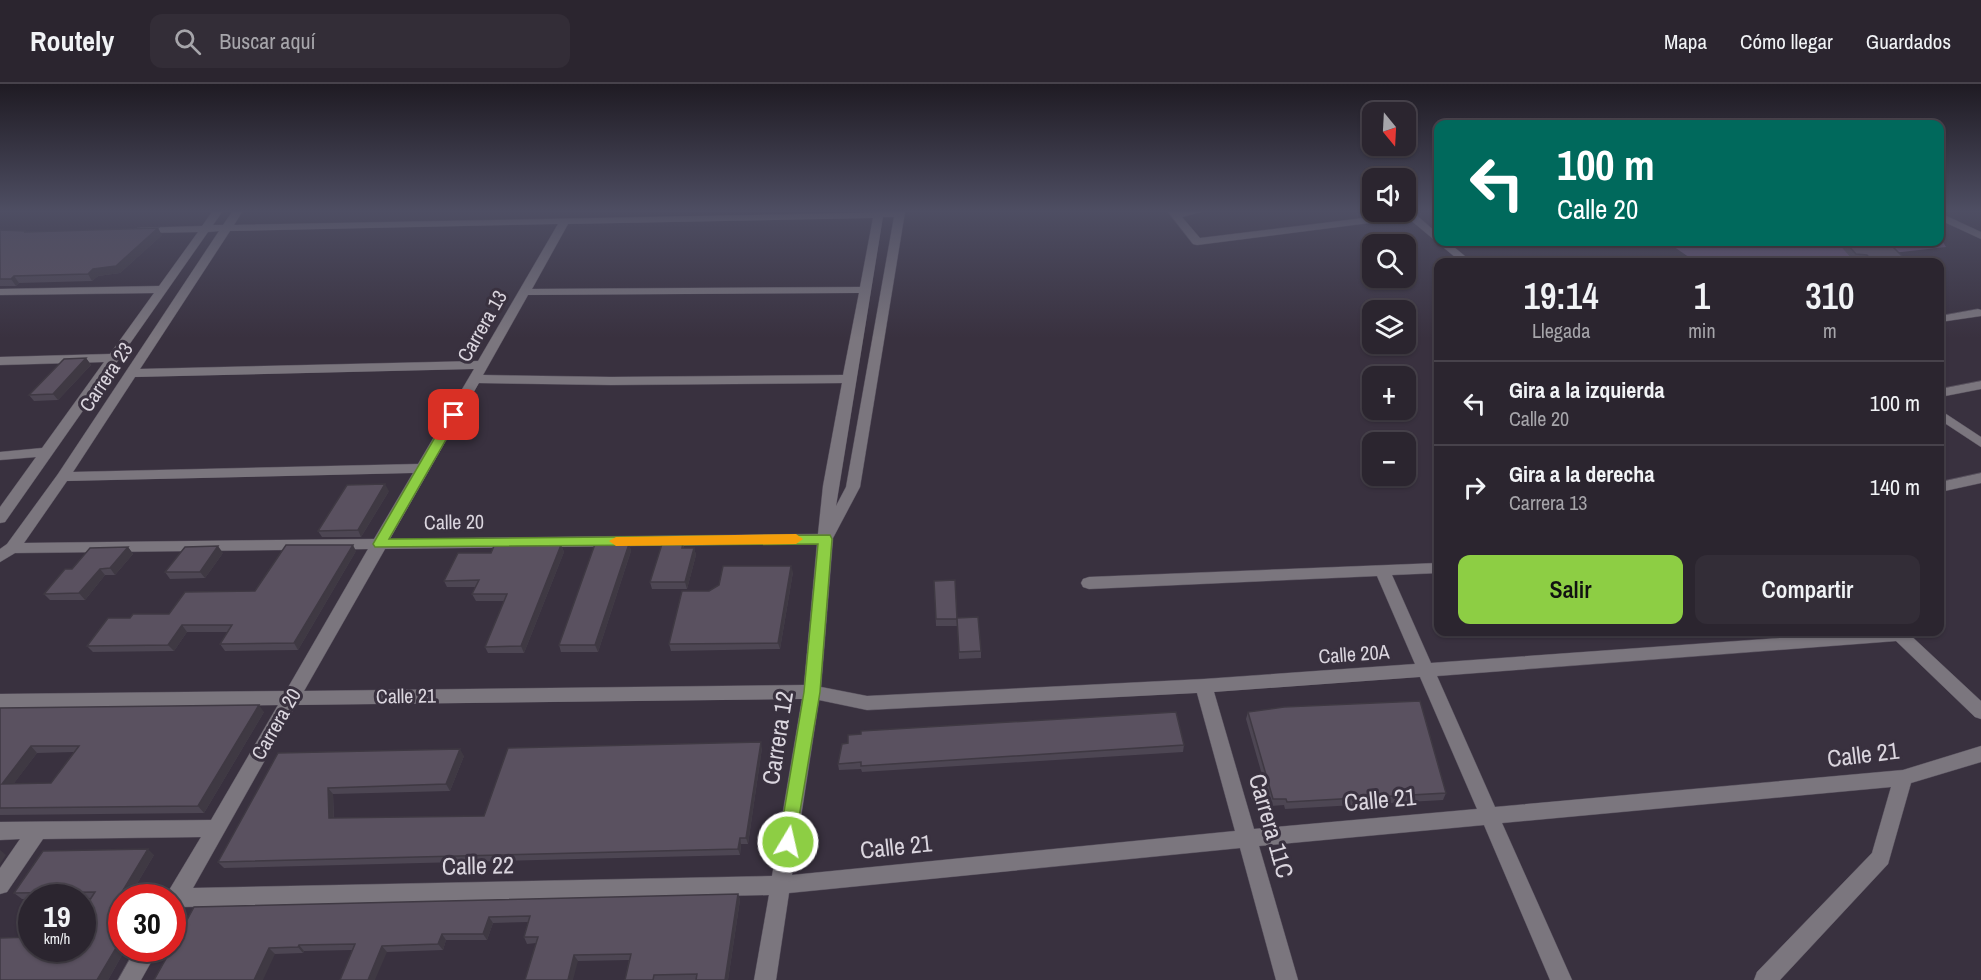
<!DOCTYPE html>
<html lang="es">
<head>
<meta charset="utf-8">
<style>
  body { margin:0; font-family:"Archivo Narrow",sans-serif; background:#332d37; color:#f1f3f6; height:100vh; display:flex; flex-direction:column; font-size:22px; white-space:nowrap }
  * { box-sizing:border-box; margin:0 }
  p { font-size:20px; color:#a6a5aa }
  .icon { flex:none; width:33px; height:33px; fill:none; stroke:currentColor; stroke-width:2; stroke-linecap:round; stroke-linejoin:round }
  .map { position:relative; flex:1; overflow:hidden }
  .sheet { position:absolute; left:1434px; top:174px; width:510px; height:378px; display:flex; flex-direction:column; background:#2b252f; border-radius:12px; box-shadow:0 2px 4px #0004,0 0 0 2px #47424b }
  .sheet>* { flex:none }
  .top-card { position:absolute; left:1434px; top:36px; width:510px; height:126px; border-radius:12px; box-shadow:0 2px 4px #0004,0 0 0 2px #47424b; background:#00695c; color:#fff; overflow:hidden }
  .needle { width:39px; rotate:162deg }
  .buttons { position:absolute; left:1362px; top:18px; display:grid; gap:12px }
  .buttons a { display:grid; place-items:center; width:54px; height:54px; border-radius:12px; background:#2b252f; box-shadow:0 2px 4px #0004,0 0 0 2px #47424b; font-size:30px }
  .speed { position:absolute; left:18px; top:800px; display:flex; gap:12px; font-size:30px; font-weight:700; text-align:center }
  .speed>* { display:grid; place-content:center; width:78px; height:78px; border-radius:50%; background:#2b252f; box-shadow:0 2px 4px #0004,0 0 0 2px #47424b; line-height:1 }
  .speed small { font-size:15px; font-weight:400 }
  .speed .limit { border:9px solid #d22; background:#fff; color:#111 }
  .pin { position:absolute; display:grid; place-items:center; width:51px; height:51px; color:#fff; margin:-26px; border-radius:12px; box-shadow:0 3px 9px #0006 }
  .me { position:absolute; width:66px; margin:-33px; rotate:9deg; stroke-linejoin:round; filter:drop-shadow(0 0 4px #0008) }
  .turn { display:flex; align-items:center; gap:21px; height:126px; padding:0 24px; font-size:27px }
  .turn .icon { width:78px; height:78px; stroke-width:2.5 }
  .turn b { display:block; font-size:42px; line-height:51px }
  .eta { display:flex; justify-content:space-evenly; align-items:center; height:102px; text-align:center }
  .eta b { font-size:36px; font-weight:600; line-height:42px }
  .action { display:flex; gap:12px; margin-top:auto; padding:12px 24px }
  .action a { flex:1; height:69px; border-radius:12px; background:#8dce44; color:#111; font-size:24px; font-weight:600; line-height:69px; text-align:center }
  .action a+a { background:#332d37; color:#f1f3f6 }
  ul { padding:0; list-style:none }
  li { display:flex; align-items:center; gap:18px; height:84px; padding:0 24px; border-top:2px solid #47424b }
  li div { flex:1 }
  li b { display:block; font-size:22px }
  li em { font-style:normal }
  header { display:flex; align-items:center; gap:36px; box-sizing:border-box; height:84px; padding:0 30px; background:#2b252f; border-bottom:2px solid #47424b }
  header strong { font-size:28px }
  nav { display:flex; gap:33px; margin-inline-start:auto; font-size:21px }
  .search { width:420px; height:54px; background:#332d37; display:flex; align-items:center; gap:15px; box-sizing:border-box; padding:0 21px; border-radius:12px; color:#a6a5aa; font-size:22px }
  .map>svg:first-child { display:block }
</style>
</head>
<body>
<header>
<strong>Routely</strong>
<div class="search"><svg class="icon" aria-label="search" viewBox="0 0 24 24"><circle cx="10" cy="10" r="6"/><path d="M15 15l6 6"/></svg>Buscar aquí</div>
<nav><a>Mapa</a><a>Cómo llegar</a><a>Guardados</a></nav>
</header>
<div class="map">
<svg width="1981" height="896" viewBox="0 0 1981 896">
  <rect width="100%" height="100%" fill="#39313f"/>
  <path fill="#645172" d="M1940,153L1946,163L1812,178H1696L1667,158H1940Z"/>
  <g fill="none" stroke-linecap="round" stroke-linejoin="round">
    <g stroke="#564f5c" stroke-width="1">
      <g id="minor">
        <path d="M212,128H222L213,141H223L232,128H242L234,141L905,128L860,403L833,454L821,603L867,612L1204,595L1415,580L1377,492L1089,505L1083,503L1081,499L1083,495L1089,493L1438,479V489L1392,491L1431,579L1863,548H1907L1981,617V635L1975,633L1896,557L1437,592L1495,723L1903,686L1981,662V678L1911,699L1888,780L1780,896H1754L1757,888L1872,769L1891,703L1502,739L1572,896H1550L1484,741L1259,762L1298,896H1276L1240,764L789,809L776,896H754L769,811L182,823L179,828L172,830V813H165L201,753L43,755L7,808L0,810V784L20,755L0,756V738L211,736L278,621L0,624V610L286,607L368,465L15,469L0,478V465L7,460L58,390L219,147L208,148L5,438L0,439V423L36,373L0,376V368L42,364L104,278L0,281V273L110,270L154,209L0,211V205L159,202L198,148L141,149L136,146L137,144L202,142ZM883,133H894L846,403L836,422ZM873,134L860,203L532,205L568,140ZM558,140L478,277L140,285L230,147ZM859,209L843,291L611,293L483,291L528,211ZM474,285L418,380L73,388L135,293ZM479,299L611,301L842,299L823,402L818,450L390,455ZM413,389L374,455L24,459L67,397ZM817,460L804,601L304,607L385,465ZM1420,593L1477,725L1254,745L1214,608ZM1197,609L1235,747L792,791L819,616L867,626ZM802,615L772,792L193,804L296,621Z"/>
        <path d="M1168,128H1201L1182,133L1200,154L1413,128L1438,150V158H1448L1472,178H1461L1408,134L1197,161L1193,160Z"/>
        <path d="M1940,129L1981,148V155L1940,136Z"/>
        <path d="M1978,225L1981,226V232L1940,238V232Z"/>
        <path d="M1981,297V305L1940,313V305Z"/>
        <path d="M1940,326L1981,353V363L1940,336Z"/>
        <path d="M1981,389V399L1940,408V398Z"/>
        <path d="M136,864H159L141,896H118Z"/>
      </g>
    </g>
    <use href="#minor" fill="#7b767e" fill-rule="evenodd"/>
  </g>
  <g fill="#4d4653" fill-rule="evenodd">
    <path d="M0,146L27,148L162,151L120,189L98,192L92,197L19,199L16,202H0Z"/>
    <path d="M1837,158H1888L1908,178H1865L1863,177L1853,176Z"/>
    <path d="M86,274L91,281L58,316L34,317L29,311Z"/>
    <path d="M389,407L361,453H322L318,447Z"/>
    <path d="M683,459L684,464H694L696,471L687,505H652L650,498Z"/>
    <path d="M629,460L631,467L598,568H561L559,561Z"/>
    <path d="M561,461L564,468L524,569H488L485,563L505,517H476L472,510L476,503H447L444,497L491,469Z"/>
    <path d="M128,463L133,470L115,491H105L85,516H50L44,510L72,485Z"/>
    <path d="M356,467L298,566L225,567L220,560L228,548H187L174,567L93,568L87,562L130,534L169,530L255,507Z"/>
    <path d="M223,469L205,494L170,495L165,488Z"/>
    <path d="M793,488L780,565L671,567L669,560L709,507Z"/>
    <path d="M955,496L957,542H936L934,497Z"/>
    <path d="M957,534L981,567V574L959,575Z"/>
    <path d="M0,624L264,628L204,729L0,731ZM74,668L51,699H14L37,669Z"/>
    <path d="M1248,628L1446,709L1443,716L1285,725L1284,721L1271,722L1246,635Z"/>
    <path d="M1184,661L1183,668L862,688L861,685L839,686L838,680Z"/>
    <path d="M762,664L748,760H741L740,771L224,784L218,778L278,669L464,672L450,707L333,710L334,734L484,732Z"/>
    <path d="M154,771L129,813H122V864H126L108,896L82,864L91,814H82V813H32V815H22L14,809Z"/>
    <path d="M738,810L740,816L728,896H625L629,876L578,877L536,859L527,860L524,853L528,838L493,839L487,856H446L443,866L387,868L352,866L304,867L303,869L275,870L172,862Z"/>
  </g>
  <g fill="#3f3943">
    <path d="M158,144L162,151L120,189L98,192L92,197L88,190L93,185Z"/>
    <path d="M14,192L19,199L16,202L11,195Z"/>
    <path d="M86,274L91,281L58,316L53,310Z"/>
    <path d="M385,400L389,407L361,453L358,446Z"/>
    <path d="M629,460L631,467L598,568L595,561Z"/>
    <path d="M353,461L356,467L298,566L294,559Z"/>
    <path d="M561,461L564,468L524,569L521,562Z"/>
    <path d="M218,462L223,469L205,494L200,488Z"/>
    <path d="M128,463L133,470L115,491L110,484Z"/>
    <path d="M694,464L696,471L687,505L685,498Z"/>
    <path d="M791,482L793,488L780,565L778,559Z"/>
    <path d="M100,485L105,491L85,516L79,509Z"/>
    <path d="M182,541L187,548L174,567L168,561Z"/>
    <path d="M259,621L264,628L204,729L198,722Z"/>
    <path d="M761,658L762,664L748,760L746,754Z"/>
    <path d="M31,662L37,669L9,706L2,700Z"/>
    <path d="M460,665L464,672L450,707L446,700Z"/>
    <path d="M328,704L333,710L334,741L329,734Z"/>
    <path d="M740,754L741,760L740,771L738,765Z"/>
    <path d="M148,765L154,771L129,813H122V826H111Z"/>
    <path d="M0,766L6,771L0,780Z"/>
    <path d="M738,810L740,816L728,896H725Z"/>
    <path d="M489,833L493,839L487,856L483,850Z"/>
    <path d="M442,850L446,856L443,866L438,860Z"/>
    <path d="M122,854V864H126L108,896H97Z"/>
    <path d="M299,861L304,867L303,869L298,863Z"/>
    <path d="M382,862L387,868L375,896H368Z"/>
    <path d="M269,864L275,870L263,896H254Z"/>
    <path d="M574,871L578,877L573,896H568Z"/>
  </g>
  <g fill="#5a5160" stroke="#3f3943" stroke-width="1.5" fill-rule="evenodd">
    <path d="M158,144L116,182L93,185L88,190L14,192L11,195H0V146L26,147L24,148Z"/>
    <path d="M1845,158H1888L1908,178H1873L1867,171L1856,170Z"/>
    <path d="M86,274L53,310L29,311L64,275Z"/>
    <path d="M385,400L358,446L318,447L347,401Z"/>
    <path d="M683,459L682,464H694L685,498H650L662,460Z"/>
    <path d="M595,460H629L595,561H559Z"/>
    <path d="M286,461H353L294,559L220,560L232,541H182L168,561L87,562L108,534H130L133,530H169L185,508L255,507Z"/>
    <path d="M561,461L521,562L485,563L507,510H472L479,496L444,497L458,469H491L494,462Z"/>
    <path d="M218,462L200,488H165L185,463Z"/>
    <path d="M128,463L110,484L100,485L79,509L44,510L65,485H72L90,464Z"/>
    <path d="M723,482H791L778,559L669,560L682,507H709L719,501Z"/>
    <path d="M955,496L957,535H936L934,497Z"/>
    <path d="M978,533L981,567L959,568L957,534Z"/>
    <path d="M1420,617L1446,709L1287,718L1286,715H1273L1248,628L1284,623Z"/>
    <path d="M259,621L198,722L0,724V624ZM31,662H79L51,699L2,700Z"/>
    <path d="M1176,628L1184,661L861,682V678L838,680L842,660L848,659V651L861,650V647Z"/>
    <path d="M761,658L746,754H740L738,765L218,778L278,669L460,665L446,700L328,704L329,734L484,732L508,664Z"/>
    <path d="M148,765L111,826L122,825V854L97,896H0V854L32,853V864H82V828L95,808L14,809L43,767Z"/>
    <path d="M738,810L725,896H696L697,890L654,891L653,896H625L631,870L574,871L568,896H525L538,853H524L530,832L489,833L483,850H442L438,860L382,862L368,896H340L355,860L299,861L298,863L269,864L254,896H154L172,864L194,823Z"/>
  </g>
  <linearGradient id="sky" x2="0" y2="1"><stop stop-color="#1f1b23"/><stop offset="0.5" stop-color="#4e4e63"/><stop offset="1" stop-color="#4e4e63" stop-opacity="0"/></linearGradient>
  <rect width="1981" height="254" fill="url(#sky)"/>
  <path fill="#8dce44" stroke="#5c862c" stroke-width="1.5" d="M454,327L460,331L389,455L830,451L832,455L820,608L794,763L788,766L781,763L779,758L804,608L818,460L375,463L373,460L448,331Z"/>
  <path fill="#f59e0b" d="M796,450L803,455L796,460L616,462L609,457L616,453Z"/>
  <g text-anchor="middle" stroke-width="6" stroke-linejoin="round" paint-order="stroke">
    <g font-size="20" fill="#dad5de" stroke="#39313f">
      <text transform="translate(482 242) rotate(-60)" y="7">Carrera 13</text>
      <text transform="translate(106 293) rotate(-56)" y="7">Carrera 23</text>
      <text transform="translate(454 438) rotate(-1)" y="7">Calle 20</text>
      <text transform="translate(1354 570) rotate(-4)" y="7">Calle 20A</text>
      <text transform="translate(406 612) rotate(-1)" y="7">Calle 21</text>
      <text transform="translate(276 640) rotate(-60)" y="7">Carrera 20</text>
    </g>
    <g font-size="24" fill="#dad5de" stroke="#39313f">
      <text transform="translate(778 654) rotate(-81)" y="8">Carrera 12</text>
      <text transform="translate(1863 671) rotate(-7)" y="8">Calle 21</text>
      <text transform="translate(1380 716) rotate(-5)" y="8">Calle 21</text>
      <text transform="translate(1271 742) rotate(74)" y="8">Carrera 11C</text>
      <text transform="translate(896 763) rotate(-6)" y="8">Calle 21</text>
      <text transform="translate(478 782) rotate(-1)" y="8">Calle 22</text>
    </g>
  </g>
</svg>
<div class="buttons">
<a><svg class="needle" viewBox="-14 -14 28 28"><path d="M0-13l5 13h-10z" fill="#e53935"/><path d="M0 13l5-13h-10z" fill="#a6a5aa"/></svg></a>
<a><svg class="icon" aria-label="sound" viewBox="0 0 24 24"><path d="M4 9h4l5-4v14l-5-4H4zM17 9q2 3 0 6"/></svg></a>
<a><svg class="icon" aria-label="search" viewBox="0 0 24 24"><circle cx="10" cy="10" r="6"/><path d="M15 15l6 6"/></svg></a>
<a><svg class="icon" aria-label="layers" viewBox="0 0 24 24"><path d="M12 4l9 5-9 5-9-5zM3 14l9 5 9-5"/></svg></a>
<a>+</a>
<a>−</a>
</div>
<div class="speed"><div>19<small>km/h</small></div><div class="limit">30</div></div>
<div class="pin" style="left:454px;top:331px;background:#d93025"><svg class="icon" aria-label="arrive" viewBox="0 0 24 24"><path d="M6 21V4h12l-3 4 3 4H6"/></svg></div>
<svg class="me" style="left:788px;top:758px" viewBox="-20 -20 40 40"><circle r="17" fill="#8dce44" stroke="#fff" stroke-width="3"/><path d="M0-11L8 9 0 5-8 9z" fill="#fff"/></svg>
<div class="top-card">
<div class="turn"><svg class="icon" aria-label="left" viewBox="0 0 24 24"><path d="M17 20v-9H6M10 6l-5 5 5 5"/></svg><div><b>100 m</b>Calle 20</div></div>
</div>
<section class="sheet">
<div class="eta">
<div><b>19:14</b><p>Llegada</p></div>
<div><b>1</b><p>min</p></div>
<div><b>310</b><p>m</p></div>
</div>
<ul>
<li><svg class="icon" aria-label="left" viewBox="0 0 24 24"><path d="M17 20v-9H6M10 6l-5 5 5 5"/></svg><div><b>Gira a la izquierda</b><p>Calle 20</p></div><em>100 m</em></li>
<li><svg class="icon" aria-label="right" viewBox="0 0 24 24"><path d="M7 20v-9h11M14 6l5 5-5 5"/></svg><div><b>Gira a la derecha</b><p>Carrera 13</p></div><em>140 m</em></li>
</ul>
<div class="action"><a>Salir</a><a>Compartir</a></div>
</section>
</div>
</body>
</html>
